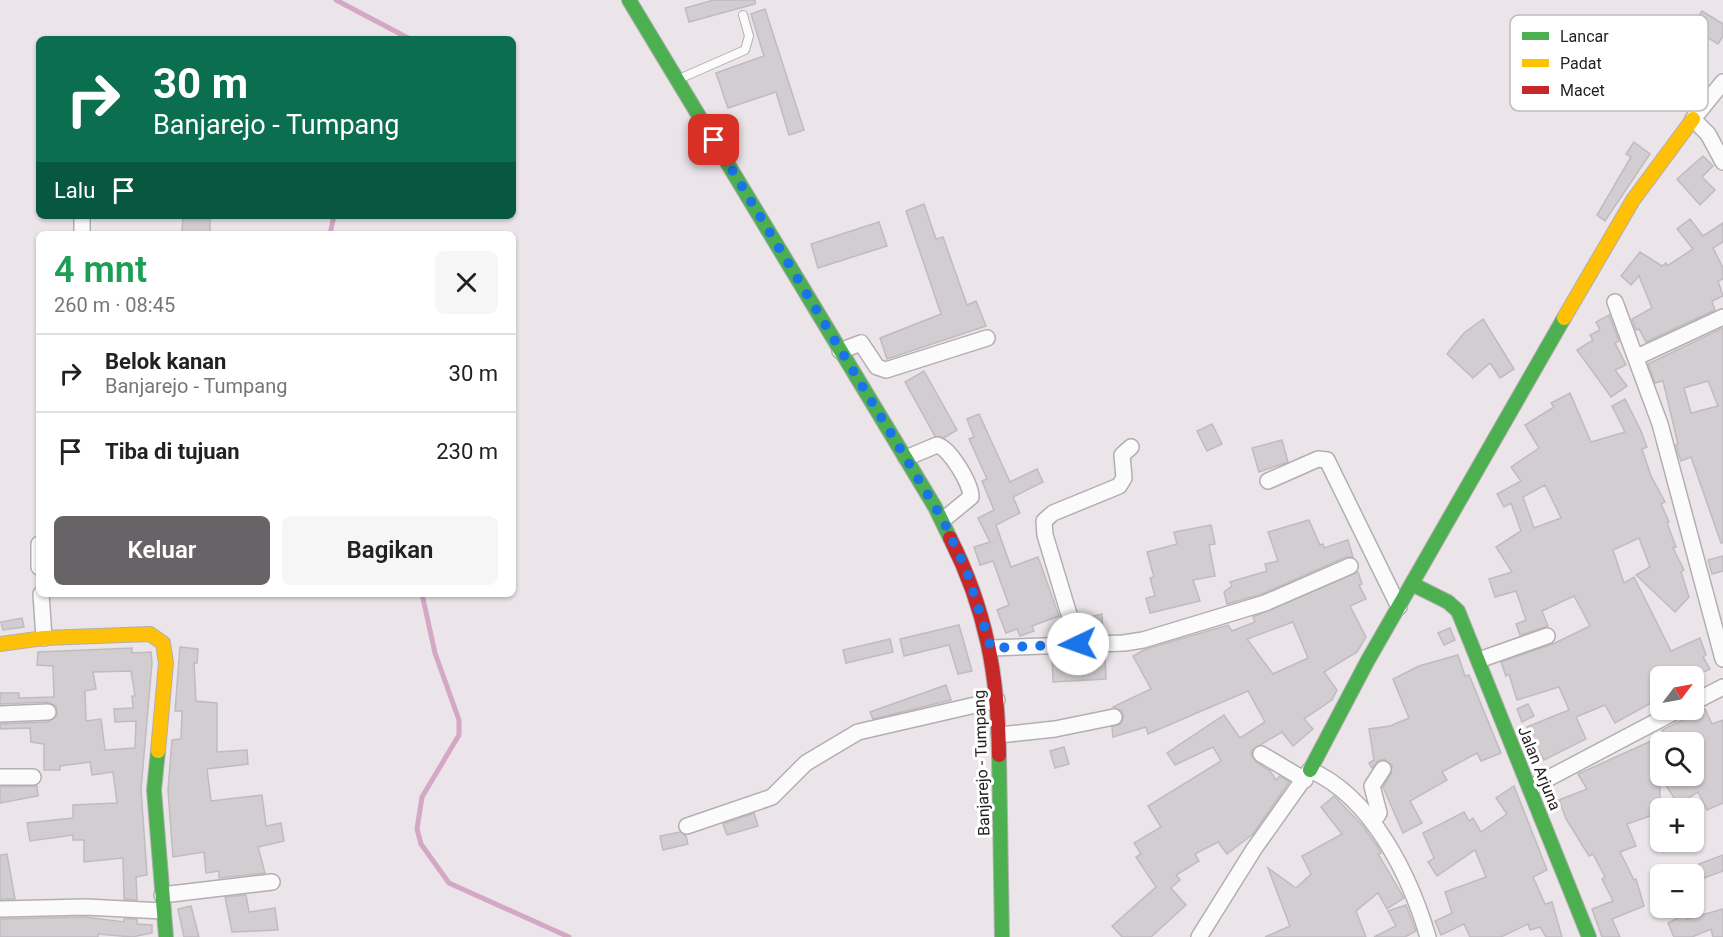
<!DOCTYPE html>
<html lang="id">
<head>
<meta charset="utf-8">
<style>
  body { margin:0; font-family:Roboto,sans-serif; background:#f6f6f6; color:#222; height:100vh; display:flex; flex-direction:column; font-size:22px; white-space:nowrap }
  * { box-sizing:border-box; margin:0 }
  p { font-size:20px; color:#767676 }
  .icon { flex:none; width:33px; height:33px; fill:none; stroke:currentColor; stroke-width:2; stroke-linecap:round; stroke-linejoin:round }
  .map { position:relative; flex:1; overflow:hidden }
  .details { position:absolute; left:36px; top:231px; width:480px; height:366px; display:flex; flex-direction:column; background:#fff; border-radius:9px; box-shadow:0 2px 4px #0004 }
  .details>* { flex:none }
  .banner { position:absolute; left:36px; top:36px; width:480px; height:183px; border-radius:9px; box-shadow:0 2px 4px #0004; background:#0b6e4f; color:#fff; overflow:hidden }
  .needle { width:39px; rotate:58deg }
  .fabs { position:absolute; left:1650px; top:666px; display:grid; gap:12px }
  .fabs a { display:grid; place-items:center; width:54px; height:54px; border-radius:9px; background:#fff; box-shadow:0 2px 4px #0004; font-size:30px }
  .pin { position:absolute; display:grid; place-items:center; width:51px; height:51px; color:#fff; margin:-26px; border-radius:12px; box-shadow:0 3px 9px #0006 }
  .me { position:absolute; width:66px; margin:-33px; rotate:267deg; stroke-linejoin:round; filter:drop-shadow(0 0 4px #0008) }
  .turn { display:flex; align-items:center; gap:21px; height:126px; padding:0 18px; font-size:27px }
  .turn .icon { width:78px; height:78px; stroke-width:2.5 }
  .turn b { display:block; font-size:42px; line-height:51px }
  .then { display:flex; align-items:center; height:57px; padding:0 18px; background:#0003; gap:12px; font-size:22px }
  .round { display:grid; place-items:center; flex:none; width:63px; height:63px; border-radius:9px; background:#f6f6f6 }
  .overview { display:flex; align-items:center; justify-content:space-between; height:102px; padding:0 18px }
  h1 { font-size:36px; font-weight:600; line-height:45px; color:#1e9e55 }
  .action { display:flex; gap:12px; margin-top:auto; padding:12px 18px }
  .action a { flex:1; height:69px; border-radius:9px; background:#686366; color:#fff; font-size:24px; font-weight:600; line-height:69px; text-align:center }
  .action a+a { background:#f6f6f6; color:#222 }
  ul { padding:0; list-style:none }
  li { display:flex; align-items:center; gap:18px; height:78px; padding:0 18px; border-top:2px solid #e0e0e0 }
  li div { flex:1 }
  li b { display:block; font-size:22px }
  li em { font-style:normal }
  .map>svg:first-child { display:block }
</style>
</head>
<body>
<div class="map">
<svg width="1723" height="937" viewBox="0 0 1723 937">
  <rect width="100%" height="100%" fill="#ebe5e9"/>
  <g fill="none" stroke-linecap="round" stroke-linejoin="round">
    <g stroke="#d4a7c5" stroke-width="5">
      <path d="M336,0L410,39"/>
      <path d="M330,234L334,216"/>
      <path d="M422,594L435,653L459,720V735L422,797L417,829L421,844L449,883L569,937"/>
    </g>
  </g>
  <g fill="#d2cdd0" stroke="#c0bbbe" stroke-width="1.5" fill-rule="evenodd">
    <path d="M714,0H755V4L689,22L685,8Z"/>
    <path d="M765,9L804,130L789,135L776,92L728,108L716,73L764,56L751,14Z"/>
    <path d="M1702,11L1723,24V36L1718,44L1692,28Z"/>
    <path d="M1634,142L1650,154L1605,221L1597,215L1631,157L1626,154Z"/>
    <path d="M1703,156L1713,166L1702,177L1715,190L1700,205L1677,179Z"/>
    <path d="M924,204L936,239L943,237L967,305L976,301L986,326L887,359L880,338L941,314L906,211Z"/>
    <path d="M183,216H210V233L182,232Z"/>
    <path d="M1690,219L1703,236L1723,223V242L1713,248L1723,268V279L1718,281L1723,296L1712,301L1715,310L1646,342L1639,329L1636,330L1632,319L1652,308L1639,276L1631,285L1621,276L1640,252L1662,266L1666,263L1667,266L1693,249L1677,229Z"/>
    <path d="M879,222L887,246L818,268L811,244Z"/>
    <path d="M1609,315L1619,341L1615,343L1626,365L1615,370L1627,386L1611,397L1577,350L1593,340L1590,335L1600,330L1596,322Z"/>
    <path d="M1483,319L1514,369L1500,378L1490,363L1473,378L1447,354L1464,333Z"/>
    <path d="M1723,328V543H1721L1691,457L1681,461L1678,453L1676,445L1678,444L1663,381L1655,383L1648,364ZM1708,381L1718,406L1691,413L1684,388Z"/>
    <path d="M924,371L957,430L944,438L935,436L905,382Z"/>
    <path d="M1570,393L1591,442L1625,432L1612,406L1625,399L1641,431L1647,447L1642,449L1651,476L1665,502L1661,504L1669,522L1667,523L1676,547L1673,548L1684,570L1681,572L1689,597L1675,612L1636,575L1650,567L1639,538L1613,550L1624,583L1634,577L1671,651L1700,638L1706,655L1703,657L1710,669L1696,676H1660V698L1615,723L1605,705L1576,717L1586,739L1544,760L1527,727L1569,710L1559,687L1517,700L1509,674L1506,676L1501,662L1555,643L1590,626L1574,596L1542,611L1548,626L1520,635L1516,624L1526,620L1516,591L1495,597L1489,579L1512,572L1496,547L1521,531L1511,503L1504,507L1497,494L1521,481L1511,467L1539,448L1525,425L1554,407L1551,403ZM1545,485L1561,518L1534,528L1523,497Z"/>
    <path d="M979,414L1010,482L1037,469L1043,482L1013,497L1020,513L996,525L1011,567L1038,557L1059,616L1032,626L1034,631L1020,636L1017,629L1006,633L997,610L1009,605L993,561L980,565L974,547L990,542L978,518L994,510L982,481L987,479L969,439L974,437L967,419Z"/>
    <path d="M1212,424L1222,444L1207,451L1197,431Z"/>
    <path d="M1282,440L1288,462L1259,472L1252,448Z"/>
    <path d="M1309,520L1320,545L1323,544L1324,548L1348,540L1353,557H1346L1262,594L1227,604L1224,592L1232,586L1230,582L1267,571L1265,564L1278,561L1268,532Z"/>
    <path d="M1211,525L1215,544L1209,545L1215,576L1193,580L1200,601L1150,613L1146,598L1155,596L1150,578L1154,577L1147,552L1177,544L1174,532Z"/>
    <path d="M1723,556V571L1712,574L1708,560Z"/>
    <path d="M1358,572L1362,584L1359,585L1366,599L1350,606L1366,637L1357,652L1324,672L1337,690L1332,700L1304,719L1313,729L1293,746L1282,732L1252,750L1251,754L1256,762L1270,771L1276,780L1280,776L1289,782L1253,834L1227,854L1218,842L1195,854L1199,861L1176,875L1180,880L1171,888L1186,905L1151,937H1122L1112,926L1156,887L1136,857L1141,854L1134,843L1161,827L1148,806L1221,761L1213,747L1175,765L1167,753L1224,715L1240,738L1265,722L1248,691L1148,734L1146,727L1113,737L1112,727L1121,724L1124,716L1121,710L1113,707L1151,689L1133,656L1146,649L1228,625L1232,631L1255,622L1253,617ZM1293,622L1308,658L1273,674L1247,639Z"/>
    <path d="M1102,614L1103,634L1090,635L1086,618Z"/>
    <path d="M22,618L24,627L3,630L1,622Z"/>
    <path d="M959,625L972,671L958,674L949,645L904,656L900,639Z"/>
    <path d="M1450,628L1455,640L1444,645L1438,633Z"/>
    <path d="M890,639L893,652L846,663L843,650Z"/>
    <path d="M180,647L198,649L197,663H194L196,701L217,703V752L247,750L248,764L207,769L211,801L262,795L266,826L281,823L284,841L258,847L265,873L219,878V871L206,873L204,852L173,857L168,790L172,740L181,739L182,711H175Z"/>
    <path d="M132,648V653L151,652L152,663L141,789L147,875L136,877L137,900L124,899L123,858L84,862V840H73V835L30,841L27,823L73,818V805L117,803L113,772L92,775L90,762L60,766V770H44V744L31,742L30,728L0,729V724L48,722L57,716L56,706L48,702L0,704V693H19V698L54,697L53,666L37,665L38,652ZM131,671L135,696H132L133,708L114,709L115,722L136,721L135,748L105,750L101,719L86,721L85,691L96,689L93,672Z"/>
    <path d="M1105,653L1106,679L1053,682L1052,655Z"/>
    <path d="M1458,655L1465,676L1469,675L1501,753L1481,761L1477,753L1442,772L1447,780L1410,801L1422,823L1403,833L1383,787L1391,774L1392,765L1384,759L1378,761L1372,768L1369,763L1374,760L1369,729L1390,726L1409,718L1393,679L1419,666Z"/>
    <path d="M946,685L951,700L873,719L870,712Z"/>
    <path d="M1528,704L1534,716L1522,722L1517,709Z"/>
    <path d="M1705,709L1712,724L1723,720V803L1707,810L1698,792L1678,804L1660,776V807L1651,811L1653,815L1627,824L1636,846L1620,852L1634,880L1636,879L1644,906L1612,919L1620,937H1602L1592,909L1613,901L1602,879L1605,877L1593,854L1589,856L1566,819L1559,800L1587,789L1578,774L1660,737V776H1699L1694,760V742H1668L1662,730Z"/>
    <path d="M1064,747L1069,764L1055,768L1050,751Z"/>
    <path d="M37,786L38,796L0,803V787Z"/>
    <path d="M1514,786L1547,870L1533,877L1545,904L1552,902L1562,937H1546L1540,927L1530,930L1528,924L1501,937H1470L1464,924L1441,935L1435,921L1452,913L1445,892L1486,877L1475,850L1437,876L1428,862L1434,858L1423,833L1464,812L1469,821L1473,818L1481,832L1507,814L1496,798Z"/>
    <path d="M1334,796L1362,825L1377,846L1381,853L1378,854L1404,898L1387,909L1378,893L1356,911L1366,937H1265L1290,926L1268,868L1296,888L1311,874L1302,856L1342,834L1321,807Z"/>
    <path d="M754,813L758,826L727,835L723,824Z"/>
    <path d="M680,832L686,836L688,844L663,850L660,836Z"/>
    <path d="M7,854L15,899H0V855Z"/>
    <path d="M1723,855V871L1704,878L1699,864Z"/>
    <path d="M246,895L249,912L275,908L278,930L232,932L225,897Z"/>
    <path d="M1406,905L1416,931L1405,937H1374L1396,926L1388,911Z"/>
    <path d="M191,906L199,937H184L178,909Z"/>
    <path d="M1723,909V937H1713L1711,929L1692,937H1674L1668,923L1685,914L1687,919Z"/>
    <path d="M86,917L124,922V919H137V924L152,925V933L132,937L98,934V937H0V919Z"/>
  </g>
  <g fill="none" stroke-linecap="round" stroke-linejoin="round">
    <g stroke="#b3aeb1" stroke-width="10">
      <path id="lane" d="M679,79L745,50L749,36L743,15"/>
    </g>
    <g stroke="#b3aeb1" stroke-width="18">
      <g id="street">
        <path d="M1723,82L1693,119L1708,134L1723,162"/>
        <path d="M82,234V219"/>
        <path d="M1615,302L1660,424L1723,659"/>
        <path d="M840,351L861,343L877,367L886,370L987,338"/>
        <path d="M1637,357L1723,317"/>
        <path d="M906,458L937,445C950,448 971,484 971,497L943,520"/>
        <path d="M1268,481L1318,459L1327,460L1399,607"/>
        <path d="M39,544V567"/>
        <path d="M41,594L44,638"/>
        <path d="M1078,644L1045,535L1044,521L1053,513L1119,486L1124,478L1122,455L1131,447"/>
        <path d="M991,648L1124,643L1143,640L1265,603L1350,566"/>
        <path d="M1479,660L1547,636"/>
        <path d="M1694,702L1723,687"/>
        <path d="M0,714L48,712"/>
        <path d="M999,735L1055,729L1114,717"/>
        <path d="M1261,754L1305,780"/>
        <path d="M0,777H33"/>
        <path d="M1530,788L1678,710"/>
        <path d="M1373,822L1379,813L1372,786L1383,769"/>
        <path d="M687,826L772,797L806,763L858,732L997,700"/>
        <path d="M162,895L272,882"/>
        <path d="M0,909L86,907L163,911"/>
        <path d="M1199,937L1254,849L1310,770C1372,797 1410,876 1428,937"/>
      </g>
    </g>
    <g stroke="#b3aeb1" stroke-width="16">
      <g id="fast">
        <path d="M629,0L935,507L950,538"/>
        <path d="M1412,584L1448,602L1458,611L1589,937"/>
        <path d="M158,751L154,790L166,937"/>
        <path d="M999,755L1002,937"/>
        <path d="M1310,770L1368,660L1564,318"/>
      </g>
    </g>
    <g stroke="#b3aeb1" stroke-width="16">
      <g id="slow">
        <path d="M1564,318L1633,200L1693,119"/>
        <path d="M0,644L44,638L150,634L163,643L166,663L158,751"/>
      </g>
    </g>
    <g stroke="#b3aeb1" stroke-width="16">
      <path id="jam" d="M950,538C986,609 998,675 999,755"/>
    </g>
    <use href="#lane" stroke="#fcfbfc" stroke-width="8"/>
    <use href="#street" stroke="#fcfbfc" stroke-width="15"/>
    <use href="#fast" stroke="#4caf50" stroke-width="14"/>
    <use href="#slow" stroke="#ffc107" stroke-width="14"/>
    <use href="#jam" stroke="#c62828" stroke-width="14"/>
  </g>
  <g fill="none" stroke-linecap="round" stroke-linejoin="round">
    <path stroke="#1a73e8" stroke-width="10" stroke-dasharray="0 18" d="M714,140L943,520L966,569L991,648L1078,644"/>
  </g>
  <g text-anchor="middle" stroke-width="6" stroke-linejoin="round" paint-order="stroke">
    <g font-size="16" fill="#221d20" stroke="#fff">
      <text transform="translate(981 763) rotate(-92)" y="6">Banjarejo - Tumpang</text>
      <text transform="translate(1540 768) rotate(68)" y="6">Jalan Arjuna</text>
    </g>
  </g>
  <rect x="1510" y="15" width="198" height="96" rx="9" fill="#fff" stroke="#bdbbbc" stroke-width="1.5"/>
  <rect x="1522" y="32" width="27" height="8" fill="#4caf50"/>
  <rect x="1522" y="59" width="27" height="8" fill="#ffc107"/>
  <rect x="1522" y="86" width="27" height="8" fill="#c62828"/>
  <g font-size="16" fill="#221d20">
    <text x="1560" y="42">Lancar</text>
    <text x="1560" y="69">Padat</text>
    <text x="1560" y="96">Macet</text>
  </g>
</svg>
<div class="fabs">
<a><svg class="needle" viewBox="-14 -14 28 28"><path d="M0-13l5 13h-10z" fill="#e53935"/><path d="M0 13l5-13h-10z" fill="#767676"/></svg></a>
<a><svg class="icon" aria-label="search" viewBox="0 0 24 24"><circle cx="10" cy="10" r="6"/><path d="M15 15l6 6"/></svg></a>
<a>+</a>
<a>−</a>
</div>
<div class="pin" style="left:714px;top:140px;background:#d93025"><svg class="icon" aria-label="arrive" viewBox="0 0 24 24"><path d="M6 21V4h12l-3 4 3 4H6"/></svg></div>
<svg class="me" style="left:1078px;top:644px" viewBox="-20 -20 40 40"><circle r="19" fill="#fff"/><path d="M0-13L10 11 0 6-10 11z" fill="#1a73e8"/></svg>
<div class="banner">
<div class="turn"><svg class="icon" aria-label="right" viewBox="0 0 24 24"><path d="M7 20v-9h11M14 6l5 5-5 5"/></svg><div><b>30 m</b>Banjarejo - Tumpang</div></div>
<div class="then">Lalu<svg class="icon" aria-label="arrive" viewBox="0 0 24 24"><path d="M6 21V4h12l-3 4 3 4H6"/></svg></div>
</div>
<section class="details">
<div class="overview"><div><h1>4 mnt</h1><p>260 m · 08:45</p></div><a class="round"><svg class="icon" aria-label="close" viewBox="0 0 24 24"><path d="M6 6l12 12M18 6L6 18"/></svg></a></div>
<ul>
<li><svg class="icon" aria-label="right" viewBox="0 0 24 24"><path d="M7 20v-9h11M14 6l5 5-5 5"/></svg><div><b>Belok kanan</b><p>Banjarejo - Tumpang</p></div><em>30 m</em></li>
<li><svg class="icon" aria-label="arrive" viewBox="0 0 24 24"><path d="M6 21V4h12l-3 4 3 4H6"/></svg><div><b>Tiba di tujuan</b></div><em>230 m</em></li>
</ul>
<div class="action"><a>Keluar</a><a>Bagikan</a></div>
</section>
</div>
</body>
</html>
